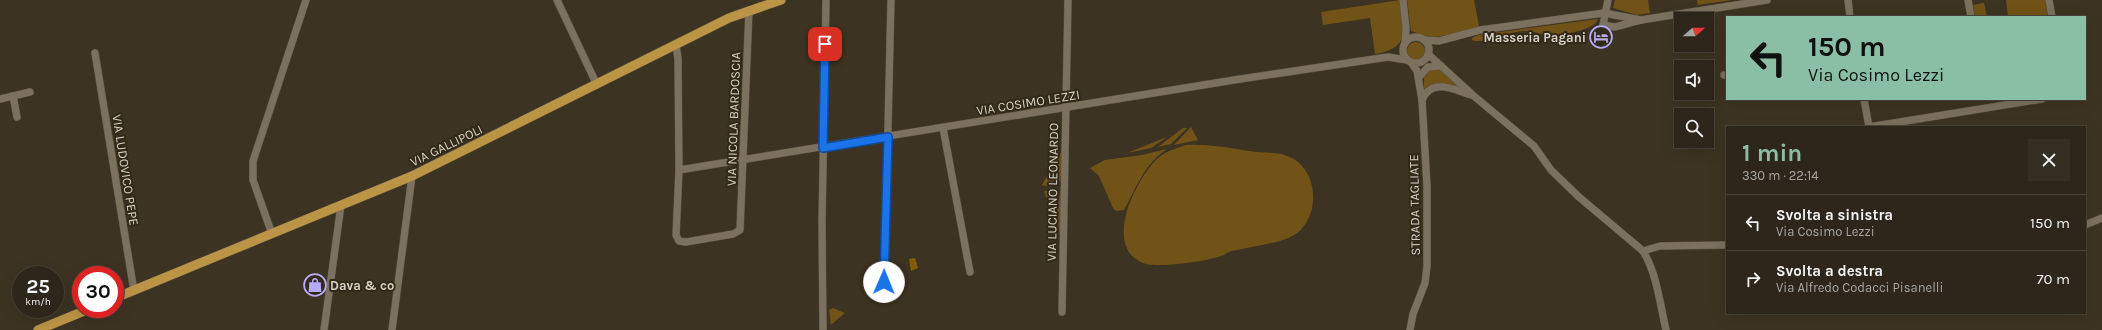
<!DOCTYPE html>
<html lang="it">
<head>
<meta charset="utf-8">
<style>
  body { margin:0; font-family:Karla,sans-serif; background:#362e23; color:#f1f3f6; height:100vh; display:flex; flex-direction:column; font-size:15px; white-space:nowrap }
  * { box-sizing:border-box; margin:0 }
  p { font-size:13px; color:#a7a5a2 }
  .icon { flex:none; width:22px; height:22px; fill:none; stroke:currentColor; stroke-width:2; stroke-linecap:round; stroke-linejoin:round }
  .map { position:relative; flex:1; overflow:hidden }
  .drawer { position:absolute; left:1726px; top:126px; width:360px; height:188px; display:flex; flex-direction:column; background:#2e261a; border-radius:0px; box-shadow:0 4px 16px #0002,0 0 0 1px #494339 }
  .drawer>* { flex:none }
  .guide { position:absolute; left:1726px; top:16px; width:360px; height:84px; border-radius:0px; box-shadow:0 4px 16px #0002,0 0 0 1px #494339; background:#8abfa5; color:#111; overflow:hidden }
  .needle { width:26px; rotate:70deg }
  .tools { position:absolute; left:1674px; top:12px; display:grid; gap:8px }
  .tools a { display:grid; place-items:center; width:40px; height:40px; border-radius:0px; background:#2e261a; box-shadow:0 4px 16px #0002,0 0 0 1px #494339; font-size:20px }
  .speed { position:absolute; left:12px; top:266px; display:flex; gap:8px; font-size:20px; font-weight:700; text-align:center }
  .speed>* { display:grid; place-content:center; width:52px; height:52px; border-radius:50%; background:#2e261a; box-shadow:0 4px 16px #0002,0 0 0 1px #494339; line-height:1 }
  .speed small { font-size:10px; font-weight:400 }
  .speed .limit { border:6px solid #d22; background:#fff; color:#111 }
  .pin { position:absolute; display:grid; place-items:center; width:34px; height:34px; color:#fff; margin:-17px; border-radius:8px; box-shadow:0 2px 6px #0006 }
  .me { position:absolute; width:44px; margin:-22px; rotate:1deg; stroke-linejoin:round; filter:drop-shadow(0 0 3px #0008) }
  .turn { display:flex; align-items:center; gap:14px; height:84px; padding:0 16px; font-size:18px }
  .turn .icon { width:52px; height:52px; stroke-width:2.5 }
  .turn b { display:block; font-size:28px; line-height:34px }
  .round { display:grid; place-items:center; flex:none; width:42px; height:42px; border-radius:0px; background:#362e23 }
  .head { display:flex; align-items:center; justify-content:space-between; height:68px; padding:0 16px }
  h1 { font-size:24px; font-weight:700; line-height:30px; color:#8abfa5 }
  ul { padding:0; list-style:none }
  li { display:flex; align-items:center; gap:12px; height:56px; padding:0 16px; border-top:1px solid #494339 }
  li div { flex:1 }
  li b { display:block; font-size:15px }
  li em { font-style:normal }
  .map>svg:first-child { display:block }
</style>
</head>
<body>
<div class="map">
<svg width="2102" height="330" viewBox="0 0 2102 330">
  <rect width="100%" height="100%" fill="#3d3322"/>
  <g fill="#715317">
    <path d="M1400,0C1404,28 1412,48 1375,54L1370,18L1323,25L1321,12Z"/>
    <path d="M1407,0H1474L1479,26L1463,32L1432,38L1411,31Z"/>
    <path d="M1615,0H1648L1650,13L1637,15L1613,8Z"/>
    <path d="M1697,0H1732L1698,5Z"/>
    <path d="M2006,0H2045L2048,17H2008Z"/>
    <path d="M1984,3L1987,17H1975L1973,5Z"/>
    <path d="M1598,19C1594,31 1561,35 1550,35C1542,35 1534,31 1526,31C1512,30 1480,45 1472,40V38L1478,35Z"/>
    <circle cx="1416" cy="51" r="9"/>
    <path d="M1438,68L1462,89C1448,85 1435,78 1424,90V76L1429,70Z"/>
    <path d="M1191,127L1198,140L1174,145Z"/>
    <path d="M1183,128H1187L1171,144L1158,147Z"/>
    <path d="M1167,137L1151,148L1127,153Z"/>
    <path d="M1186,145C1208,144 1228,148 1249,151C1265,154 1284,150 1298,162C1316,177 1318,208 1304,226C1297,237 1279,242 1267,244C1255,246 1243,249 1232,251C1227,252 1225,255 1221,256C1208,261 1159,268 1146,264C1100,250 1136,177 1159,157C1167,151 1177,148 1186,145Z"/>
    <path d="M1063,149L1061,180L1054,184L1044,186L1042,185Z"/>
    <path d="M1167,149C1144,164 1137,187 1124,210L1116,211L1113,208L1099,176L1090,168L1105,160L1142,155Z"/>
    <path d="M1061,187L1060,238L1057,209Z"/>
    <path d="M1044,191H1052L1054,198V218Z"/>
    <path d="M833,308L845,313L831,325L829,310Z"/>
  </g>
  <path fill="#835d02" d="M915,258L918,268L911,271L909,259Z"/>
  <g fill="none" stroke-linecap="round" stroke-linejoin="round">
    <g stroke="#5a5243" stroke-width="8">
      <g id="minor">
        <path d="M557,0L597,85"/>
        <path d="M1403,0L1406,28L1405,43"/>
        <path d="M1608,0L1603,25L1615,27L1641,20L1767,0"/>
        <path d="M1848,0L1850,17"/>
        <path d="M1968,0L1971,17"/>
        <path d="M2049,0L2052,17"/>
        <circle cx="1416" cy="50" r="13"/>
        <path d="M1424,40L1439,41L1480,30L1604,13L1641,20"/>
        <path d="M676,44L678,59L679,170L676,235L679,241L686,242L733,234L740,230L749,10"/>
        <path d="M95,53L134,291"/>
        <path d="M1428,54L1475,97L1534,146L1551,170L1579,197L1643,251C1657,274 1660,304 1666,330"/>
        <path d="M1724,75H1727"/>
        <path d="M1419,77L1428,67L1441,66"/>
        <path d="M13,96L17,117"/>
        <path d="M0,99L30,92"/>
        <path d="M1864,99L1869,127"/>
        <path d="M1422,100C1432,77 1455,90 1471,95"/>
        <path d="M1869,127L2042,99"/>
        <path d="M943,128L970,272"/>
        <path d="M679,170L1234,80L1388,57L1407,60"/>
        <path d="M2085,225L2102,218"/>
        <path d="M272,234L253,180V161L306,0"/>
        <path d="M1643,251L1660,246L1727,245"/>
        <path d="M884,297L891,0"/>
        <path d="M1062,312L1068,0"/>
        <path d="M324,330L341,205"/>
        <path d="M392,330L412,176"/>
        <path d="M823,330L822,222L826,0"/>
        <path d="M1410,330L1413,314L1425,283L1427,266V186L1422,100L1417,71L1411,62"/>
      </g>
    </g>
    <g stroke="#5a5243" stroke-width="10">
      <g id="major">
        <path d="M115,298L412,176L729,18L781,0"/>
        <path d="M38,330L89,309"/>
      </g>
    </g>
    <use href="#minor" stroke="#7c715e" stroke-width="7"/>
    <use href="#major" stroke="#bc9445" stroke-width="9"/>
  </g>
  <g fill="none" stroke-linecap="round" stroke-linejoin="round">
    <g stroke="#114b97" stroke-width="10">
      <path id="route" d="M825,44L823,148L888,137L884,282"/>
    </g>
    <use href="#route" stroke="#1a73e8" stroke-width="7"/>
  </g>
  <defs>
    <g id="hotel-ring" transform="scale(1.15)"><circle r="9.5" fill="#332918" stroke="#b6abf8" stroke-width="1.5"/><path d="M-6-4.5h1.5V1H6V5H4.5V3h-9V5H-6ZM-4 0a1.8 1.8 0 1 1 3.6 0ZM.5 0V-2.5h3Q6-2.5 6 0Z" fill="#b6abf8"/></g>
    <g id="shop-ring" transform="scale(1.15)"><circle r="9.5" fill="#332918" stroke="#b6abf8" stroke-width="1.5"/><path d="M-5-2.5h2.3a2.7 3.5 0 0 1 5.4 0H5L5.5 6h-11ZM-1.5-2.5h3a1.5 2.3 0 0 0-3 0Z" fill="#b6abf8"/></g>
  </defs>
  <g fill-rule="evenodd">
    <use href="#hotel-ring" x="1601" y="37"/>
    <use href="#shop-ring" x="315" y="285"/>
  </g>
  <g text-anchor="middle" stroke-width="4" stroke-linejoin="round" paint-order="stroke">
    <g font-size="13" font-weight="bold" fill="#d7d1c7" stroke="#332918" text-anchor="end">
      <text x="1586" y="42">Masseria Pagani</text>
      <text x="330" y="290" text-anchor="start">Dava &amp; co</text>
    </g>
    <g font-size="13" fill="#d7d1c7" stroke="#332918">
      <text transform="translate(1028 102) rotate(-9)" y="5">VIA COSIMO LEZZI</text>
      <text transform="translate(733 119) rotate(-88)" y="5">VIA NICOLA BARDOSCIA</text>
      <text transform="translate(446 145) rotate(-26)" y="5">VIA GALLIPOLI</text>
      <text transform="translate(126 170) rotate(81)" y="5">VIA LUDOVICO PEPE</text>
      <text transform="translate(1052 192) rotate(-89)" y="5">VIA LUCIANO LEONARDO</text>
      <text transform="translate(1414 205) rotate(-91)" y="5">STRADA TAGLIATE</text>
    </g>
  </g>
</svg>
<div class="tools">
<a><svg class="needle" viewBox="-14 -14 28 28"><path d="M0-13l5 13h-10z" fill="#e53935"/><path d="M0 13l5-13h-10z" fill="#a7a5a2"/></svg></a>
<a><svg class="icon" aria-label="sound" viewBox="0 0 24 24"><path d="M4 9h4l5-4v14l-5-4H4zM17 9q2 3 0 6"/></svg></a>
<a><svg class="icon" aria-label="search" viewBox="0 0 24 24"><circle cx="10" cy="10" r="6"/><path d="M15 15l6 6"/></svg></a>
</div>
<div class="speed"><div>25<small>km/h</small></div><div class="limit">30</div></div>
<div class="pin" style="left:825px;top:44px;background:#d93025"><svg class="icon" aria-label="arrive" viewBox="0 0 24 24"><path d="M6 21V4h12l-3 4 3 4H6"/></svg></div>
<svg class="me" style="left:884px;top:282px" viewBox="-20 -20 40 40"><circle r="19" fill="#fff"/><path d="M0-13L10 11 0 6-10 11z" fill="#1a73e8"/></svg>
<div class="guide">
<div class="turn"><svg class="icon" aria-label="left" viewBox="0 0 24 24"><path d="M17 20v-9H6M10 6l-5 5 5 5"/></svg><div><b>150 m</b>Via Cosimo Lezzi</div></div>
</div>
<section class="drawer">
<div class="head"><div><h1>1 min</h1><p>330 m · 22:14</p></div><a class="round"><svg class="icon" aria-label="close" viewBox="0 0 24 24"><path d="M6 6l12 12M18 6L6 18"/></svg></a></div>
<ul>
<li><svg class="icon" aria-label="left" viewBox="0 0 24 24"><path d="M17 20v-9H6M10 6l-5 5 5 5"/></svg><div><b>Svolta a sinistra</b><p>Via Cosimo Lezzi</p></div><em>150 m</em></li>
<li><svg class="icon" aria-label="right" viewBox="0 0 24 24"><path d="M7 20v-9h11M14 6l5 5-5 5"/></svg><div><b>Svolta a destra</b><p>Via Alfredo Codacci Pisanelli</p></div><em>70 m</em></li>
</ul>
</section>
</div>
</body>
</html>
